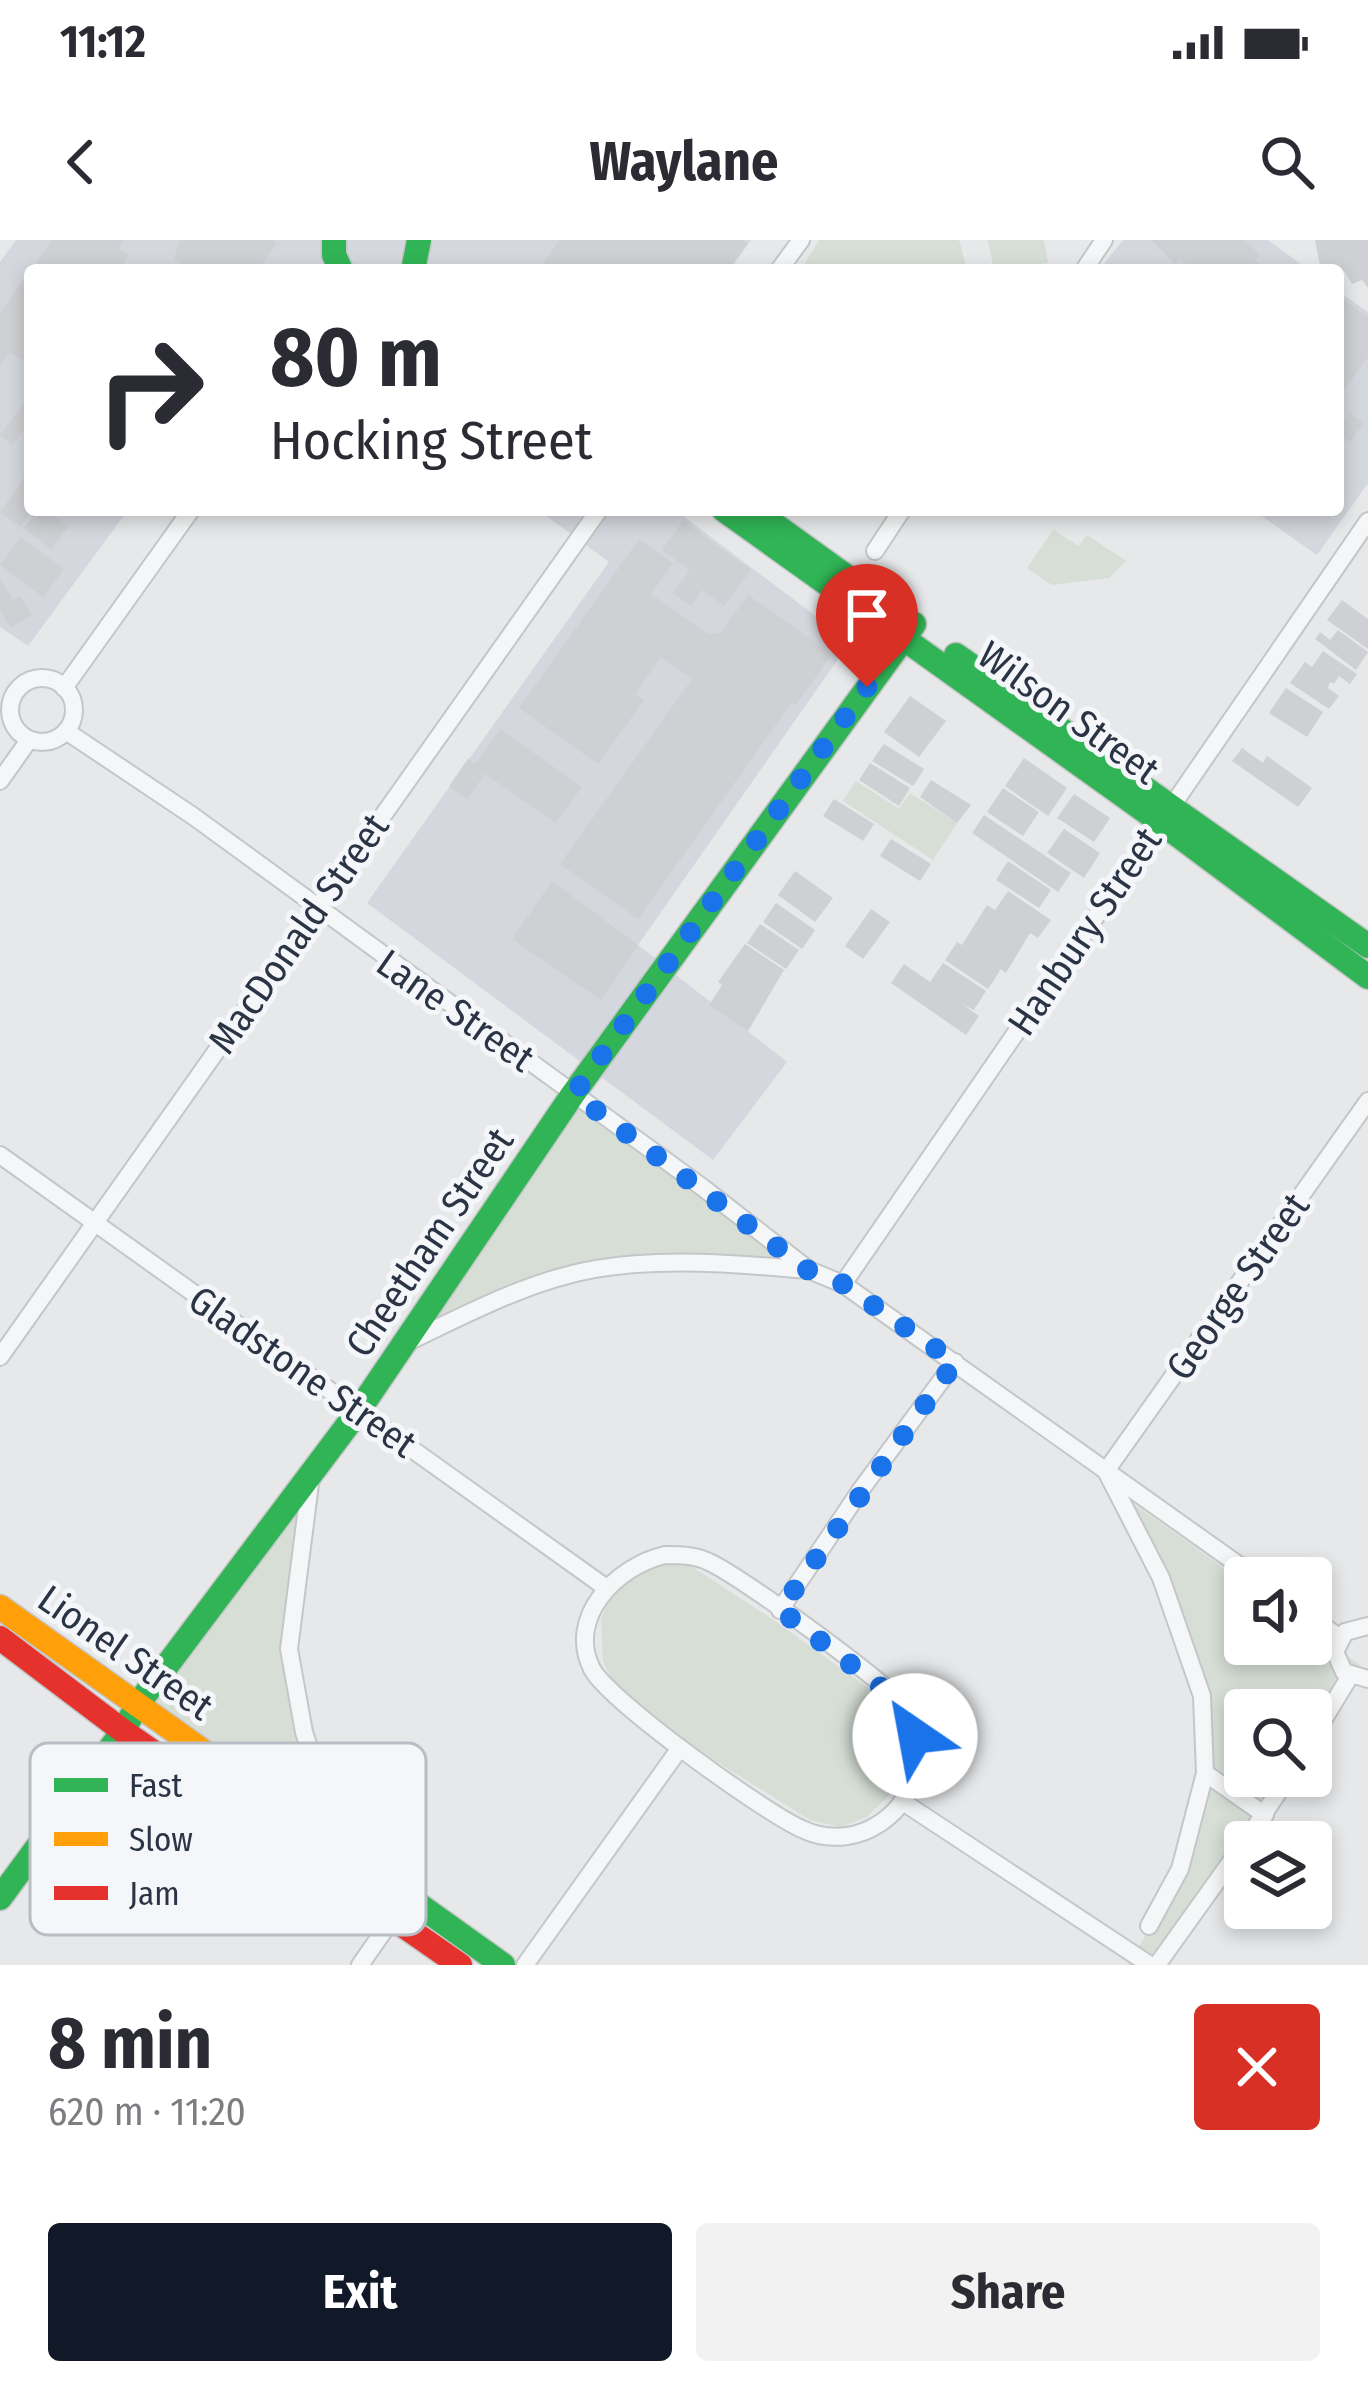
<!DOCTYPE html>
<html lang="en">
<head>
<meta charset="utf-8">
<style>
  body { margin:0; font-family:"Fira Sans Condensed",sans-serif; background:#f2f2f3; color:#2b2b33; height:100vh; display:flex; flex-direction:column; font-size:45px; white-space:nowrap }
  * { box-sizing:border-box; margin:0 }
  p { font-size:39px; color:#7c7c81 }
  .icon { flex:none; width:66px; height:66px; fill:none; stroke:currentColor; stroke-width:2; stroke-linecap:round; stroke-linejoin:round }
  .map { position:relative; height:1725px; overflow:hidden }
  .sheet { display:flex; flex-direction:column; background:#fff; flex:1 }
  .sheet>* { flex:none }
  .guide { position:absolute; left:24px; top:24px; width:1320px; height:252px; border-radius:12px; box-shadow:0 6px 18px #0003; background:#fff; color:#2b2b33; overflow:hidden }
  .buttons { position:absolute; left:1224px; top:1317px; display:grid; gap:24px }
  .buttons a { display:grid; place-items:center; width:108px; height:108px; border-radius:12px; background:#fff; box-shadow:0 6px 18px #0003; font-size:60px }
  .pin { position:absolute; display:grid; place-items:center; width:102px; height:102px; color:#fff; margin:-123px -51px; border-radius:50% 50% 50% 0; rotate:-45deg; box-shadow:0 0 12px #0007 }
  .pin .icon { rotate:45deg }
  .me { position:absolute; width:132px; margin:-66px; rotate:327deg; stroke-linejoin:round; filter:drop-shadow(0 0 9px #0008) }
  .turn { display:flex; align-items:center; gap:42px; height:252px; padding:0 48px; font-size:54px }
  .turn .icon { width:156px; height:156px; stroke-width:2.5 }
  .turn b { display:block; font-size:84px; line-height:102px }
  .round { display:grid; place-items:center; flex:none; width:126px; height:126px; border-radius:12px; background:#f2f2f3 }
  .summary { display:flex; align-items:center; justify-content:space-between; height:204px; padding:0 48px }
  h1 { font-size:72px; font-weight:700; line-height:90px }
  .button { display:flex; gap:24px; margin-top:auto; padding:24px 48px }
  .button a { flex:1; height:138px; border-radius:12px; background:#111827; color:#fff; font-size:48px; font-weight:700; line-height:138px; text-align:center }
  .button a+a { background:#f2f2f3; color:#2b2b33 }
  .status { display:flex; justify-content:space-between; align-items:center; height:84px; padding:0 60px; background:#fff; direction:ltr }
  .status svg { height:33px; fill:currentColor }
  header { display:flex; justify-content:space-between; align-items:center; height:156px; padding:0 48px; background:#fff; font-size:54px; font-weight:700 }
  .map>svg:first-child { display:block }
</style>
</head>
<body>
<div class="status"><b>11:12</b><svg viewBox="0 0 49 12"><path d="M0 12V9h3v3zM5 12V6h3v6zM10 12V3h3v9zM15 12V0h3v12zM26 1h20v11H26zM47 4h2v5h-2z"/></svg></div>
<header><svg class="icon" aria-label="back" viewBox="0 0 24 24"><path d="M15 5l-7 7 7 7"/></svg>Waylane<svg class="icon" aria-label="search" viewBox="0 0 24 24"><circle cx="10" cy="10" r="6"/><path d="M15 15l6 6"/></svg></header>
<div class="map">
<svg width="1368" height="1725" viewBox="0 0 1368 1725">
  <rect width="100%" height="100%" fill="#e6e8ea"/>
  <g fill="#d4d7dd">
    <path d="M16,0H751L730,30H30V270H128L28,406L0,387V22Z"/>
    <path d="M1123,0H1268L1309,30H1099Z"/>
    <path d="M1338,51L1368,72V243L1317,315L1253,270H1338Z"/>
    <path d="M538,270H675L850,402L638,705L787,822L713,920L367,663L609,322Z"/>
  </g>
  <g fill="#d6ded6">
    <path d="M819,0H959L967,30H801Z"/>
    <path d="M988,0H1044L1048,23L994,30Z"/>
    <path d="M1053,290L1079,306L1087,295L1126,321L1109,338L1052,345L1027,328Z"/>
    <path d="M856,541L899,569L910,553L957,583L933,620L843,561Z"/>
    <path d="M573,854L809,1030L596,1029L400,1106Z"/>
    <path d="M311,1236L289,1409L304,1492L314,1590L138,1464Z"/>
    <path d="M1127,1259L1245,1343V1404H1311V1390L1360,1425L1311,1494V1470H1245V1536H1282L1148,1725H1128L1184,1630L1208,1534L1206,1455Z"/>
    <path d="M685,1322L772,1379L895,1467L903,1493L904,1522L893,1551L867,1577L840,1587L810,1580L685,1502L612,1441L603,1421L601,1378L614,1353L642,1328Z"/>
  </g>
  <g fill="#ced0d3">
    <path d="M52,0H124L118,8L129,15L118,30H31Z"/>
    <path d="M180,0H272L277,3L262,24L271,30H189L174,19Z"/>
    <path d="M560,0H741L747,4L728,30H538Z"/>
    <path d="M1151,0H1242L1260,14L1255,21L1259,24L1255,30H1243L1235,24L1230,30H1194L1179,19L1175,24Z"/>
    <path d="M1315,0H1368V48L1362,40L1352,44L1344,31L1321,30Z"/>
    <path d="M30,31V110L22,121L10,112L0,126V73Z"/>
    <path d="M1338,56L1368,77V117L1344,150L1338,146Z"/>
    <path d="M30,155V182L12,205L0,195Z"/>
    <path d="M1349,172L1364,183L1350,202L1338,193Z"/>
    <path d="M25,237L30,240V273L20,287L0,272Z"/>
    <path d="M37,270H46L68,287L51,309L24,288Z"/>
    <path d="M683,281L751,330L724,366L702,350L691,366L673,353L690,330L662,310Z"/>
    <path d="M21,297L64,329L43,357L0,325Z"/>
    <path d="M639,299L673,323L651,354L708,394L721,392L748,355L832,414L796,465L792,462L638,679L560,624L692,439L661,417L635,454L644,460L598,524L519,468Z"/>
    <path d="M0,340L13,360L20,356L32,374L11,388L0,372Z"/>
    <path d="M1342,360L1368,379V409L1327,380Z"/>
    <path d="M1338,390L1368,412L1356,430L1315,399L1320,392L1330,400Z"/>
    <path d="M1323,411L1357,434L1350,444L1339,436L1334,444L1330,442L1328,448L1339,456L1329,469L1290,443L1305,422L1312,427Z"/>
    <path d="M1286,448L1323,472L1307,497L1269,473Z"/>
    <path d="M910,456L946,481L919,517L884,492Z"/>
    <path d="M500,489L582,547L556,583L485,534L467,559L449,546L468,519L475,524Z"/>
    <path d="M884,504L924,529L913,546L872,521Z"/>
    <path d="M1242,508L1263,523L1267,516L1312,548L1298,567L1232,521Z"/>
    <path d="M1024,518L1067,548L1048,576L1005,546Z"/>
    <path d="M870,523L910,548L899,566L859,540Z"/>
    <path d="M931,540L971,565L957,583L920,557Z"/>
    <path d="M1003,548L1039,572L1023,596L987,572Z"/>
    <path d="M1074,554L1110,578L1094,602L1057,578Z"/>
    <path d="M834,559L874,584L863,601L823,576Z"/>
    <path d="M984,575L1071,633L1058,652L972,593Z"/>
    <path d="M1064,589L1100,613L1084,638L1047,613Z"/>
    <path d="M891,599L931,624L920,641L880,616Z"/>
    <path d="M1008,621L1051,650L1039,668L996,640Z"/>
    <path d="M795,631L833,658L815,682L778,655Z"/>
    <path d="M552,641L638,705L601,760L512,699Z"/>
    <path d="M1008,651L1051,680L1038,698L1030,693L1006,733L1001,729L988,749L945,720L957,702L962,705L987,665L995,670Z"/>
    <path d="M776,663L815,690L802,709L763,682Z"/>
    <path d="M871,669L890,682L863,719L845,706Z"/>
    <path d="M760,684L799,710L786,729L747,703Z"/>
    <path d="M745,704L784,730L748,791L709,765L722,745L718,742Z"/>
    <path d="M943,723L986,751L974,770L962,764L979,776L966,795L891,743L904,724L930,742Z"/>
  </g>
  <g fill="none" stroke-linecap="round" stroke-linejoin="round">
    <g stroke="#c4c6c8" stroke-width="20">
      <g id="street">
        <path d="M779,30L801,0"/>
        <path d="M1084,30L1104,0"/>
        <path d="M875,311L902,270"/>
        <circle cx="42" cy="470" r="32"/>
        <path d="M64,448L191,270"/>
        <path d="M66,491L193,576L702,947L809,1030L843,1044L1257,1338"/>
        <path d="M0,541L29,500"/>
        <path d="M0,915L605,1347"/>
        <path d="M843,1044L1368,281"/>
        <path d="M406,1103C467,1074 528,1041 595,1029C663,1017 741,1024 809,1030"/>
        <path d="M0,1117L599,270"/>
        <path d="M311,1236L289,1409L304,1492L315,1526L314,1590"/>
        <path d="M665,1315C680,1315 695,1315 709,1322C739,1335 891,1445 907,1469C923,1494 919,1531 905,1557C894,1577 870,1593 847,1596C832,1598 816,1596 802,1589C765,1573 609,1461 592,1429C566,1377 617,1326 665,1315Z"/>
        <path d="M780,1370L860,1251L955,1122"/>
        <path d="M1311,1377L1340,1398"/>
        <path d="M1368,1386L1345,1392L1335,1412L1344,1432L1368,1439"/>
        <path d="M1311,1500L1350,1436"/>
        <path d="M1205,1533L1265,1575"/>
        <path d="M903,1562L1150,1725"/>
        <path d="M1245,1602L1289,1536"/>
        <path d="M1149,1686L1180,1629L1205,1533L1202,1456L1161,1338L1106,1231L1368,861"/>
        <path d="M360,1725L397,1672"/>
        <path d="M525,1725L680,1508"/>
        <path d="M1157,1725L1245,1602"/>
      </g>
    </g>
    <g stroke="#c4c6c8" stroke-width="27">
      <g id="fast">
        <path d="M334,0V15L341,30"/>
        <path d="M413,30L419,0"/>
        <path d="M724,270L1159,581L1368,737"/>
        <path d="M754,270L854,342"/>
        <path d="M956,415L1368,706"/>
        <path d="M331,1602L503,1725"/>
        <path d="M0,1658L123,1491L138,1464L359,1170L573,854L914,384"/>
      </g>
    </g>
    <g stroke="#c4c6c8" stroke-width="27">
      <path id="slow" d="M0,1367L331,1602"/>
    </g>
    <g stroke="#c4c6c8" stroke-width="27">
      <path id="jam" d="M0,1398L123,1491L460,1725"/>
    </g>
    <use href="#street" stroke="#f5f6f7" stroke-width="16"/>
    <use href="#fast" stroke="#30b455" stroke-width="24"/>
    <use href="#slow" stroke="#ff9f0a" stroke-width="24"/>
    <use href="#jam" stroke="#e5322d" stroke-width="24"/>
  </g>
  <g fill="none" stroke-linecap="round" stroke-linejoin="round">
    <path stroke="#1a73e8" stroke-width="21" stroke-dasharray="0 37.8" d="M867,447L574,854L808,1030L843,1044L955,1122L780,1370L905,1466L915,1496"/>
  </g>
  <g text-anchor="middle" stroke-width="10" stroke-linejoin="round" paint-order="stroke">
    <g font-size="39" fill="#2b3445" stroke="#f4f6f9">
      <text transform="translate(1069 472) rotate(36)" y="14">Wilson Street</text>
      <text transform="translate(1084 691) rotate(-56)" y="14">Hanbury Street</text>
      <text transform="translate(298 693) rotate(-55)" y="14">MacDonald Street</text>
      <text transform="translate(456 770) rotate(35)" y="14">Lane Street</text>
      <text transform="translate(429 1002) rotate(-56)" y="14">Cheetham Street</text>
      <text transform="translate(1237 1046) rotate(-55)" y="14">George Street</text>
      <text transform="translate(303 1131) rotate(35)" y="14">Gladstone Street</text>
      <text transform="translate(126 1412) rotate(35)" y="14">Lionel Street</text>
    </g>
  </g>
  <rect x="30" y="1503" width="396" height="192" rx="18" fill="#f4f6f9" stroke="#b8bcc3" stroke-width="3"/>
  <rect x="54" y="1538" width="54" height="14" fill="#30b455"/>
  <rect x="54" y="1592" width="54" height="14" fill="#ff9f0a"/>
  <rect x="54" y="1646" width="54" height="14" fill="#e5322d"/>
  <g font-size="33" fill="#2b3445">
    <text x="129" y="1557">Fast</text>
    <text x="129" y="1611">Slow</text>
    <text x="129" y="1665">Jam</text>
  </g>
</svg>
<div class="buttons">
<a><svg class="icon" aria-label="sound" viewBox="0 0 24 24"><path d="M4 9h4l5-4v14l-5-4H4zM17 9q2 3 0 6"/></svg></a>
<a><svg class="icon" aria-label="search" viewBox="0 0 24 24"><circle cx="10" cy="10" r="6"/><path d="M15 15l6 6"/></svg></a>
<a><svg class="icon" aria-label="layers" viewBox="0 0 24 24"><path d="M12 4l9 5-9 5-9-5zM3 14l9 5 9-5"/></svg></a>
</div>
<div class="pin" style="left:867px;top:447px;background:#d93025"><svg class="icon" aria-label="arrive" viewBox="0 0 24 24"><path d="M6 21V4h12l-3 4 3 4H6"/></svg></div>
<svg class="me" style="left:915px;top:1496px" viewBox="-20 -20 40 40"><circle r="19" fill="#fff"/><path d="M0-13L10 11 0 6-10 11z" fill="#1a73e8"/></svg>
<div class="guide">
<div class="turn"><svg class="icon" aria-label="right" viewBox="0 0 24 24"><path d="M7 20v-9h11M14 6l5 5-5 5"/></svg><div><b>80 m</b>Hocking Street</div></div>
</div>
</div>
<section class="sheet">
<div class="summary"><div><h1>8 min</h1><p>620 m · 11:20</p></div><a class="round" style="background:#d93025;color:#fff"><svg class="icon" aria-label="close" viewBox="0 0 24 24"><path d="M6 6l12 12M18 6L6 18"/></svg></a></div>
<div class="button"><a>Exit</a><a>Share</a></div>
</section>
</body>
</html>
